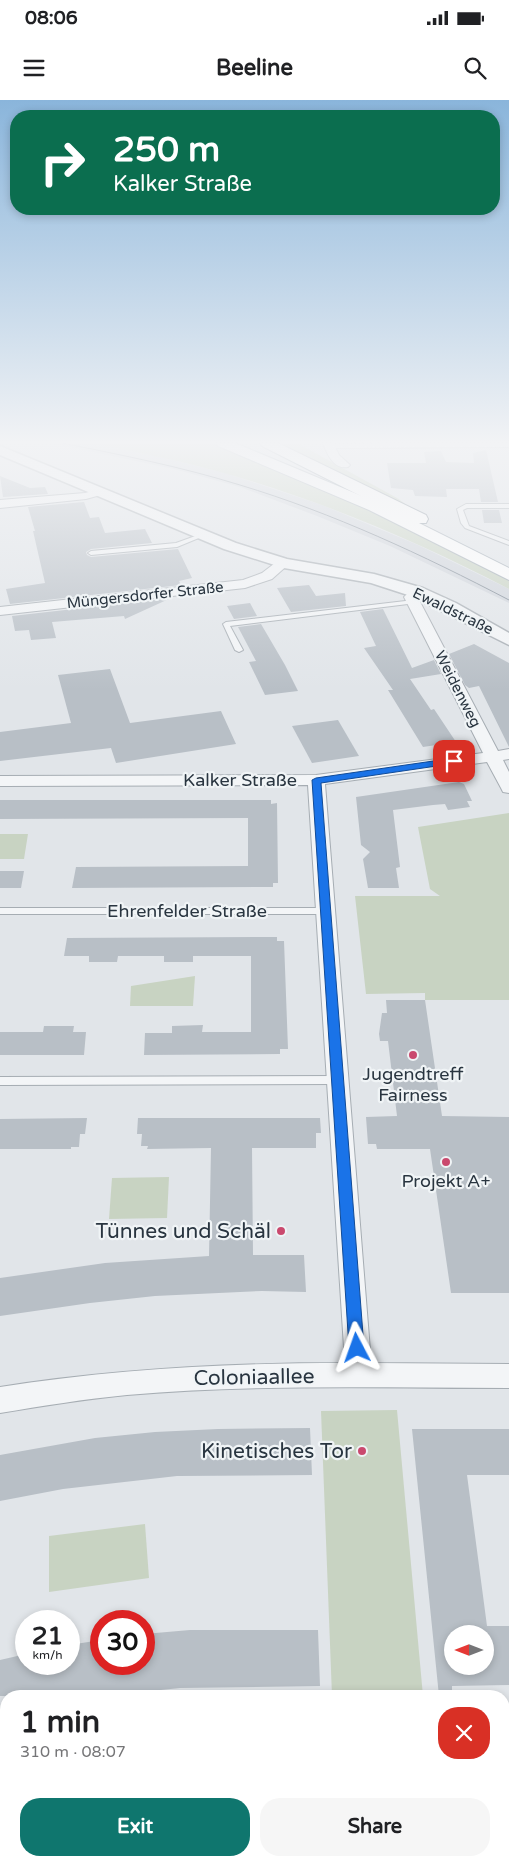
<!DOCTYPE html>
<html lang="en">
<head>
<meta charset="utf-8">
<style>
  body { margin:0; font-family:"Varela Round",sans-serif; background:#f6f6f6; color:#202124; height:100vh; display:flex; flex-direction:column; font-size:19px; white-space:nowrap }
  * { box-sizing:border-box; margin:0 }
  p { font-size:16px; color:#757577 }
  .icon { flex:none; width:28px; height:28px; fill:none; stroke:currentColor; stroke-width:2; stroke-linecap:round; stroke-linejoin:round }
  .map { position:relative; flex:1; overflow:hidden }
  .sheet { position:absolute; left:0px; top:1590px; width:510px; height:176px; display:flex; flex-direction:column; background:#fff; border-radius:20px 20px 0 0; box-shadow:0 2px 8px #0003 }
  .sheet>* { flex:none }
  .top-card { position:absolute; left:10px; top:10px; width:490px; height:105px; border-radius:20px; box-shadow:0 2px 8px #0003; background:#0b6e4f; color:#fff; overflow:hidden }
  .needle { width:32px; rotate:270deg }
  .controls { position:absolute; left:444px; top:1525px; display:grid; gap:10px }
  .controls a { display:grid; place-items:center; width:50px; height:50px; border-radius:50%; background:#fff; box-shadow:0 2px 8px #0003; font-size:25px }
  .speed { position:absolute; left:15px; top:1510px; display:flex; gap:10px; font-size:25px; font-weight:700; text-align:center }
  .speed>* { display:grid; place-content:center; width:65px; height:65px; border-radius:50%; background:#fff; box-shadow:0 2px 8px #0003; line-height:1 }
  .speed small { font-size:12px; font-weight:400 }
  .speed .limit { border:8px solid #d22; background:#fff; color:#111 }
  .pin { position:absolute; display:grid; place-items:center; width:42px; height:42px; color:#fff; margin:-21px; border-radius:10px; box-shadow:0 2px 8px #0006 }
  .me { position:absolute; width:55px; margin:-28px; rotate:356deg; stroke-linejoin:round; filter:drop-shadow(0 0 4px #0008) }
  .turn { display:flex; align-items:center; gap:18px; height:105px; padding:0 20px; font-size:22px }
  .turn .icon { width:65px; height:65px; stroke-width:2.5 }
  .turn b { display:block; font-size:35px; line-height:42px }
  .round { display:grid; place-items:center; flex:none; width:52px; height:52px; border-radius:20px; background:#f6f6f6 }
  .headline { display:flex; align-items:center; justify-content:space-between; height:85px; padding:0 20px }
  h1 { font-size:30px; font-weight:700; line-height:38px }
  .action { display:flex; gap:10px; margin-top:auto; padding:10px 20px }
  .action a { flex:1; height:58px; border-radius:20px; background:#0f766e; color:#fff; font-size:20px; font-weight:700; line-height:58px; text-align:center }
  .action a+a { background:#f6f6f6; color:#202124 }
  .status { display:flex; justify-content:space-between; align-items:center; height:35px; padding:0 25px; background:#fff; direction:ltr }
  .status svg { height:14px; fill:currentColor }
  header { display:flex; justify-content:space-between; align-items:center; height:65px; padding:0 20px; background:#fff; font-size:22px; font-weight:700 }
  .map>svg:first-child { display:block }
</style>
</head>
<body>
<div class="status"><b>08:06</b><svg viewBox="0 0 49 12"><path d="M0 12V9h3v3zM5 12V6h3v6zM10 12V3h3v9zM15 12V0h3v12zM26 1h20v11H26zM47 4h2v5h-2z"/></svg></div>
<header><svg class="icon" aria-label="menu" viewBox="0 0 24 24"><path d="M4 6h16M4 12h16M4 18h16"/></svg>Beeline<svg class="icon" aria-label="search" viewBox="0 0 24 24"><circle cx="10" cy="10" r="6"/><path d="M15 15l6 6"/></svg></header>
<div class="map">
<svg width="509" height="1766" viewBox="0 0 509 1766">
  <rect width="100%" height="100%" fill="#e1e5e9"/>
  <path fill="#cfd4db" d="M50,343H91L160,357L225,373L322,405L418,445L509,489V503L390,446L317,416L240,387L174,369Z"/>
  <g fill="#c8d3c2">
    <path d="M91,343H212L339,396L463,455L509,481V489C419,442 323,401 224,373C181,361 136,352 91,343Z"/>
    <path d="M276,343H297L397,398L411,408Z"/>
    <path d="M509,713V900H425V893L366,894L355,796H440L430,789L418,727Z"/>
    <path d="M0,734H28L24,759H0Z"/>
    <path d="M195,876L193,906H130L131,886Z"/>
    <path d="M169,1077L167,1118L109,1119L112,1078Z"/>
    <path d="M397,1310L423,1596H332L321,1311Z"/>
    <path d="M145,1424L149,1478L49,1492V1436Z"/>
    <path d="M339,1760H438V1766H340Z"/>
  </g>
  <g fill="#b8bfc6" fill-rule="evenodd">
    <path d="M486,350L498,402H481L479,389H446L447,397L415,396L413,390L391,388L387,363H426L424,352L441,351L446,362L474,363L473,353Z"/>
    <path d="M0,376L30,388L45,387L48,394L3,397Z"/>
    <path d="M84,402L90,418L99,417L105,433L145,429L152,443L91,449L86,452L87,455L91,457L178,449L192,478L179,481L181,485L10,504L6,489L45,483L33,431H35L28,407Z"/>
    <path d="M482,410H499L502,423H484Z"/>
    <path d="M309,485L316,496L345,493L346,506L291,512L277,488Z"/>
    <path d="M171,498L125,519L124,516L52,522L56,538L31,540L29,530L15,531L12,516Z"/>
    <path d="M250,503L257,516L234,519L227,506Z"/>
    <path d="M383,509L412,568L434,560L441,574L410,579L431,610L434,609L456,642L423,647L388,590H393L364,548L376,546L360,512Z"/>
    <path d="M261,524L285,565L298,591L265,595L249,562L256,561L238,527Z"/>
    <path d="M474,544L509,563V647L479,586L469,588L465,585L449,554Z"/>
    <path d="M110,569L130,623L221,611L236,644L116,663L111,648L0,661V632L71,623L58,575Z"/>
    <path d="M338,620L359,656L312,663L292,626Z"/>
    <path d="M459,682L464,684L472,701H467L470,707L448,710L445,704L433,705L393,710L400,767L396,768L399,788H368L363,759L370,752L361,745L356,697Z"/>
    <path d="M0,700H271V704L277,703L278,783H273V787L72,788L76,767L248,766V718L0,719Z"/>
    <path d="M0,771H24L21,788H0Z"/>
    <path d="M277,837V841H284L288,949H280V954L144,955L145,933H172V926L203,925L202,932H251V856H193V862H164V856H118L117,862H89V856H64L67,838Z"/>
    <path d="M386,900H425L442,1016L509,1017V1193H451L430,1049H377L376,1044H368L366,1017L397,1016L388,941H380L379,934L382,913H387Z"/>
    <path d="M44,926H74L73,932H86L84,955H0V932H43Z"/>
    <path d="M87,1018L85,1034H80L79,1047H71V1049H0V1019Z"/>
    <path d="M138,1018H320L321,1033H316V1048H252L253,1155H304L306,1192L262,1191L155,1196L90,1203L0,1216V1178L105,1163L209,1156L211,1048L147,1049L148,1046H141L142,1034H137Z"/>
    <path d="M310,1328L312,1375L177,1376L63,1389L0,1401V1355L95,1338L155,1332L218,1329Z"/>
    <path d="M412,1329H509V1375H467L487,1526H509V1585L452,1586V1596H439ZM452,1534H485V1566H452Z"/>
    <path d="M190,1530H318L320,1586L180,1588L104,1596H0V1560L26,1554V1564H69V1545L101,1540V1564H144V1534Z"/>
  </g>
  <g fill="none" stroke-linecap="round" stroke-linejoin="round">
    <g stroke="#a6adb3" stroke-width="2">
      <g id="service">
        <path d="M509,343V347L329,348L326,346L329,344Z"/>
        <path d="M466,404H509V408H467L463,410L469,426L509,441V445L465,428L461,423L457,409Z"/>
        <path d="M201,434L206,435L177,447L91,455L88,453L91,451L176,443Z"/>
        <path d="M414,500L416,501V503L230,526L243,550L239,552L235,550L223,524L226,522Z"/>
        <path d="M0,808H325L330,811L325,814H0Z"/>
        <path d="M338,976L342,977L343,980L342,983L338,984L0,985V977Z"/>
      </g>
    </g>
    <g stroke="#a6adb3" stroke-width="2">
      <g id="minor">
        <path d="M323,343H333L339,355L350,365L348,367C334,370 327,354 323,343Z"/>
        <path d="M100,389L106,392L104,394L86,399L0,408V400L85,393Z"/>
        <path d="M284,459L290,463L272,479L245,488L0,515V507L243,480L262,473L279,460Z"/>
        <path d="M417,488L424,492L418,498L498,651L509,649V659L503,660L509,672V693L503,692L501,688L487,662L325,684L371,1263L509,1264V1288C382,1288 255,1284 127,1295C85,1299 42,1306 0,1313V1287C115,1269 229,1263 345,1263L308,685L0,686V676L316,675L483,653L404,497L412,489Z"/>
        <rect x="504" y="1637" width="5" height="34"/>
        <path d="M6,1670V1704L0,1705V1671Z"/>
      </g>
    </g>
    <g stroke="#a6adb3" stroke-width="3">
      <path id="tertiary" d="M0,346L236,443L287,459L374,474L423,488L456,503L509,533V545L411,496L371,483L284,468L224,449L0,355Z"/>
    </g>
    <g stroke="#a0abb4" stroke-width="2">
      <path id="primary" d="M216,343H235L381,404L509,468V480L369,410L218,346Z"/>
    </g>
    <g stroke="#88949f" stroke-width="2">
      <path id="motorway" d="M260,343H278L426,415L428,419L426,423H414L262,346Z"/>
    </g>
    <use href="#service" fill="#f3f5f7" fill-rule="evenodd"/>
    <use href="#minor" fill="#f3f5f7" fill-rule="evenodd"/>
    <use href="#tertiary" fill="#f3f5f7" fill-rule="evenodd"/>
    <use href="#primary" fill="#fff" fill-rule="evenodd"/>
    <use href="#motorway" fill="#fff" fill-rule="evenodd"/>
    <path stroke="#7a8692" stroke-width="1" d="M62,343C122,355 182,367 240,385C333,413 423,455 509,500"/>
  </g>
  <linearGradient id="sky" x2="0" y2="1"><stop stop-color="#8ab5db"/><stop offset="0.58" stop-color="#f2f3f5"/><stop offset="1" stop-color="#f2f3f5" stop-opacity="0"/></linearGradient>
  <rect width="509" height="590" fill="url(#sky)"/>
  <path fill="#1a73e8" stroke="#114b97" d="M454,658L458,661L457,663L321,683L364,1248L362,1253L357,1255L351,1253L349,1248L312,680L316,678Z"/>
  <g fill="#ca496e" stroke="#f0f4f6" stroke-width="2">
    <circle cx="413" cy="955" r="5"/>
    <circle cx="446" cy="1062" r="5"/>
    <circle cx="281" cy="1131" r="5"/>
    <circle cx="362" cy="1351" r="5"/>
  </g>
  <g text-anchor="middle" stroke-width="4.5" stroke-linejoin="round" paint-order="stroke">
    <g font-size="15" fill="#293540" stroke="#f0f4f6">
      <text transform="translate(145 495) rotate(-6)" y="5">Müngersdorfer Straße</text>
      <text transform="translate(453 511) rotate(26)" y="5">Ewaldstraße</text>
      <text transform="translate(458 589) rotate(63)" y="5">Weidenweg</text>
    </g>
    <g font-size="18" fill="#293540" stroke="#f0f4f6">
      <text x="240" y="686">Kalker Straße</text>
      <text x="187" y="817">Ehrenfelder Straße</text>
    </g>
    <g font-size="18" fill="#293540" stroke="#f0f4f6">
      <text x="413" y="980">Jugendtreff<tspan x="413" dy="21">Fairness</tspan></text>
      <text x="446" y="1087">Projekt A+</text>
    </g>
    <g font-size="21" fill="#293540" stroke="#f0f4f6" text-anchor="end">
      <text x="271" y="1138">Tünnes und Schäl</text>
      <text x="352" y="1358">Kinetisches Tor</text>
    </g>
    <g font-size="21" fill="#293540" stroke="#f0f4f6">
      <text transform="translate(254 1277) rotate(-1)" y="7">Coloniaallee</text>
    </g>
  </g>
</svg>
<div class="controls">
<a><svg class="needle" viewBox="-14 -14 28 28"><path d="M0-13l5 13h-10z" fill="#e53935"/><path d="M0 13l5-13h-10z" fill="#757577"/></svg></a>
</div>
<div class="speed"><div>21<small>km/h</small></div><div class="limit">30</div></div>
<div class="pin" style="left:454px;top:661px;background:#d93025"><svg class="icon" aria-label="arrive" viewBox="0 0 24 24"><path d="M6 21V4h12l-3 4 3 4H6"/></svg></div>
<svg class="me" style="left:357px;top:1248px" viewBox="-20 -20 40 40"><path d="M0-17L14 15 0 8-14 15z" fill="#1a73e8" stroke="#fff" stroke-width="4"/></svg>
<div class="top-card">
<div class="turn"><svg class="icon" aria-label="right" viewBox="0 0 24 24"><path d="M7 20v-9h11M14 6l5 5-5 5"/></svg><div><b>250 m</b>Kalker Straße</div></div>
</div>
<section class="sheet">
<div class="headline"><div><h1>1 min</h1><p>310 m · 08:07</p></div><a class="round" style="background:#d93025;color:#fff"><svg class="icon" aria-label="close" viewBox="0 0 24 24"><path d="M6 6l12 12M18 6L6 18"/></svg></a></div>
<div class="action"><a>Exit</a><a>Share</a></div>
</section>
</div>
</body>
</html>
